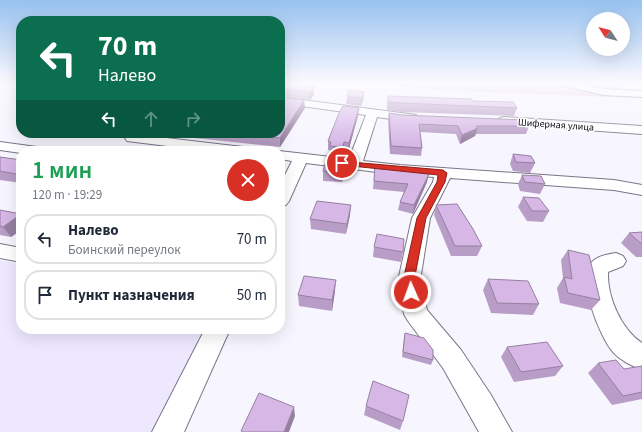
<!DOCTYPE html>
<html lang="ru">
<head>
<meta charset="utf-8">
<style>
  body { margin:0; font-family:"Source Sans 3",sans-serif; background:#f6f6f7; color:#1f2937; height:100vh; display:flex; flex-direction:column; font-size:15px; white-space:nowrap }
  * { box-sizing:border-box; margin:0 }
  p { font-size:13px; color:#747a83 }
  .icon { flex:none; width:22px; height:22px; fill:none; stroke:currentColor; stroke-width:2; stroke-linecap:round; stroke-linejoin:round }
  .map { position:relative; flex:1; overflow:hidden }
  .panel { position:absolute; left:16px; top:146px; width:269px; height:188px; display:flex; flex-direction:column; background:#fff; border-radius:16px; box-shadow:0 4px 16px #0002 }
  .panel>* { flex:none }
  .guide { position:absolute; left:16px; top:16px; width:269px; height:122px; border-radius:16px; box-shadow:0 4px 16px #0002; background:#0b6e4f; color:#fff; overflow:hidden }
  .needle { width:26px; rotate:306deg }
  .buttons { position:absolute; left:586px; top:12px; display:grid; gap:8px }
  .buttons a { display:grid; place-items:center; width:44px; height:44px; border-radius:50%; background:#fff; box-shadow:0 4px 16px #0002; font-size:20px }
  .pin { position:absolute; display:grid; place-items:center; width:34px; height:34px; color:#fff; margin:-17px; border:2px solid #fff; border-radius:50%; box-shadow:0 1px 4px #0007 }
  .me { position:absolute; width:44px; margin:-22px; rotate:358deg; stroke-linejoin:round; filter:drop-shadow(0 0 3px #0008) }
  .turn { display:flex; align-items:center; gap:14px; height:84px; padding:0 16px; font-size:18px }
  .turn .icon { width:52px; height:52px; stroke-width:2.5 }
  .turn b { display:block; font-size:28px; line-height:34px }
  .lanes { display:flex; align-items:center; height:38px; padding:0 16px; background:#0003; justify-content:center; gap:20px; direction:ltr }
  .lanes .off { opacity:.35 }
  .round { display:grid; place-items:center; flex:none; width:42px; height:42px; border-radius:21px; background:#f6f6f7 }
  .overview { display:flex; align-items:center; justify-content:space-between; height:68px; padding:0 16px }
  h1 { font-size:24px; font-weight:600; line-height:30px; color:#1e9e55 }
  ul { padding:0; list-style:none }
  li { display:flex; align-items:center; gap:12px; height:50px; margin:0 8px 6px; padding:0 8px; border:2px solid #e0e1e3; border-radius:16px }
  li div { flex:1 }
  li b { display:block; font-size:15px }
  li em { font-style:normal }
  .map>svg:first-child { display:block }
</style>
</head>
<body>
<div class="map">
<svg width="642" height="432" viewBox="0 0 642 432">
  <rect width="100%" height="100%" fill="#f7f5fe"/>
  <path fill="#ede8fe" d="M0,260L21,265V329H208L158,432H0Z"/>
  <path fill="#e6c8e0" d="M401,83H611L632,98L436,90L400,86Z"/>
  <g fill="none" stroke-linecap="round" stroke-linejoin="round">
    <g stroke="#7a7688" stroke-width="2">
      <g id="minor">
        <path d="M558,83H579L604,89L642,91V97L604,95L559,85Z"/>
        <path d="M280,97L416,115L418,118L416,121L412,122L377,117L363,161L400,165L614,180L642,185V195L614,190L450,178L430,218L420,281L427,310L461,350L491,395L512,432H479L443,368L408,321L404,314L398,281L412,218L433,182L434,177L400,175L306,163L289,201L286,205L280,206V185L292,161L280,159L279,151L349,159L366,115L280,103Z"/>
        <path d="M504,117L642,126V134L500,124L498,121L500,118Z"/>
        <path d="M132,134L243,147L248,148L250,151H208L127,141L125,138L127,135Z"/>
        <path d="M0,142L37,147L42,148L44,151H21V153L0,150Z"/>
        <path d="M0,244L21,248V262L0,258Z"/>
        <path d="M616,253L623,256L626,261L623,266L608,272C607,297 621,329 642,343V370C631,365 621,361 613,352C600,337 575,277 593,261C598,256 609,254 616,253Z"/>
        <path d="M205,329H230L184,432H152Z"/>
      </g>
    </g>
    <use href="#minor" fill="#fff" fill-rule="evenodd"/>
  </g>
  <g fill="#b89dc6">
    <path d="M280,83L314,86V94L310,100L280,96Z"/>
    <path d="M364,92L363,100L361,106L346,104L347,96Z"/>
    <path d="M388,96L473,101L517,108L514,116L401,112L387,110V104Z"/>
    <path d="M305,108L280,147L147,133H280Z"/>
    <path d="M389,113L402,115L529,126L526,134H476L475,136L460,144L456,134L420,132L422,148L421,156L390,154L388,120Z"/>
    <path d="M358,116L348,152L343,151V157L330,155V150H328V141Z"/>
    <path d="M513,154L535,163L530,173L513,171L510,164Z"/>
    <path d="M0,157L21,160V183L0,180Z"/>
    <path d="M375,165L427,182L413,214L398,210L400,202L404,192L373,189Z"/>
    <path d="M344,169L342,182L323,181V171Z"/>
    <path d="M522,175L545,184L540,194L520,191L518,184Z"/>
    <path d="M523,197L549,211L543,222L527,221L518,207Z"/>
    <path d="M436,205L482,246L477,256H451L434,215Z"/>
    <path d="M0,210L21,214V230L11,237L0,235Z"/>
    <path d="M350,215L346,234L311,229L310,219Z"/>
    <path d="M642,232V257H636L621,243L629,233Z"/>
    <path d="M374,247L403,252L401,262L373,257Z"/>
    <path d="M568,250L600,300L591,310L560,303L557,288L563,278L561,260Z"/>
    <path d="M488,279L539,304L533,315L491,313L483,290Z"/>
    <path d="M335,291L332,311L299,306L298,295Z"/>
    <path d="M405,333L433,360L431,365L402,357L404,338Z"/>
    <path d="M507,347L563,366L555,376L514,382L501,357Z"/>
    <path d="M598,363L624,369L642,366V399L612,405L588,373Z"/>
    <path d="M366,406L403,421L400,430L364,415Z"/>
  </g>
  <g fill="#9680a1">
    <path d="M314,86V94L310,100V92Z"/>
    <path d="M364,92L363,100L361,106L362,98Z"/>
    <path d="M304,100L305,108L280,147V138Z"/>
    <path d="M359,108L358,116L348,152L349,143Z"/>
    <path d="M478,128L475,136L460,144L462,135Z"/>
    <path d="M345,160L344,169L342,182V173Z"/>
    <path d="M429,174L427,182L413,214L414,205Z"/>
    <path d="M351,205L350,215L346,234L347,224Z"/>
    <path d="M21,214V230L11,237L3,227Z"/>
    <path d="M336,280L335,291L332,311V300Z"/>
    <path d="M294,407L295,416L289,432H284Z"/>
  </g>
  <g fill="#d6b7e6" stroke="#9680a1">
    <path d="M280,83H296L314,86L310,92L280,88Z"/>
    <path d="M349,90L364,92L362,98L347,96Z"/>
    <path d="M388,96L471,99L473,101L513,102L517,108L402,103L388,102Z"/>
    <path d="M280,97L304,100L280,138L233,133H280Z"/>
    <path d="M343,106L359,108L349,143L344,142L343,148L330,146L331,142L328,141L339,113Z"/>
    <path d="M389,113L402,115L525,120L529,126H476L478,128L462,135L458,126L419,124L422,148L391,146Z"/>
    <path d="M513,154L531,156L535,163L516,162Z"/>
    <path d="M0,157L21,160V175L0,171Z"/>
    <path d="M327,158L345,160L342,173L323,171Z"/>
    <path d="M375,165L429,174L414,205L400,202L408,184L374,181Z"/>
    <path d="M522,175L541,176L545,184L525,182Z"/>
    <path d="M523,197L539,198L549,211H532Z"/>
    <path d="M317,201L351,205L347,224L310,219Z"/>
    <path d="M457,204L473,229L482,246H455L436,205Z"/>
    <path d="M0,210L21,214L3,227L0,226Z"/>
    <path d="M642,232V244L629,233Z"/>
    <path d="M377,234L404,239L403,252L374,247Z"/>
    <path d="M568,250L589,255L600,300L568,293L564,277L572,279Z"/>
    <path d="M304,276L336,280L332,300L298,295Z"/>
    <path d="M488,279L528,281L539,304L497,303Z"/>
    <path d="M405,333L424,338L433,350V360L403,352Z"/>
    <path d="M547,342L563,366L521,372L507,347Z"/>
    <path d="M616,360L624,369L642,366V392L623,396L598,363Z"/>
    <path d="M373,381L409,395L403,421L366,406Z"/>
    <path d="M259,393L294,407L284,432H243L241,431Z"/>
  </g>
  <linearGradient id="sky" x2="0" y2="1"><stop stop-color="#97c1ef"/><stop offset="0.58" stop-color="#fbfaff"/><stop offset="1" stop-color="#fbfaff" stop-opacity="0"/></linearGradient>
  <rect width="642" height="144" fill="url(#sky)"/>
  <path fill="#d93025" stroke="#8d1f18" d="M339,161L443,170L447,173L445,182L426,218L414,281L417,292L415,295L411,296L407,295L403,281L417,218L437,182L438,175L342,165L338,163Z"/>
  <g text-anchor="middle" stroke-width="3" stroke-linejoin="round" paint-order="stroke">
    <g font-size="10" fill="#0c0a11" stroke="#fff">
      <text transform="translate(556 124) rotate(4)" y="4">Шиферная улица</text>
    </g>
  </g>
</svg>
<div class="buttons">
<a><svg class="needle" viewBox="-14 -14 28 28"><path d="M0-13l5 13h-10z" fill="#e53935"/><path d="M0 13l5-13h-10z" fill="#747a83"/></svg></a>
</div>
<div class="pin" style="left:342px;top:163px;background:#d93025"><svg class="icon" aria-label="arrive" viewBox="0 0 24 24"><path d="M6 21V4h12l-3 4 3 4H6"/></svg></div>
<svg class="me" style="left:411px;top:292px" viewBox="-20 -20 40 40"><circle r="17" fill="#d93025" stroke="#fff" stroke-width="3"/><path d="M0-11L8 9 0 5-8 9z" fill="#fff"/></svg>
<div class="guide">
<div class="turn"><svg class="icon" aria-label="left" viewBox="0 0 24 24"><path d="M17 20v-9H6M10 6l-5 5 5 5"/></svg><div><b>70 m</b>Налево</div></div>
<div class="lanes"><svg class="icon" aria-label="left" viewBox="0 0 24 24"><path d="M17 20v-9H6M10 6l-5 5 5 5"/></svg><svg class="icon off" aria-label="ahead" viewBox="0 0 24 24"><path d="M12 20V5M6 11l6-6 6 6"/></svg><svg class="icon off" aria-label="right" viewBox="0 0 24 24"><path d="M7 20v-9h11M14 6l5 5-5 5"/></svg></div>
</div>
<section class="panel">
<div class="overview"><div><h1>1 мин</h1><p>120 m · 19:29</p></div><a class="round" style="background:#d93025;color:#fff"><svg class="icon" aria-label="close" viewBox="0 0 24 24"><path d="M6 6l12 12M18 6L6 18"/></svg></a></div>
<ul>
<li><svg class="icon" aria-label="left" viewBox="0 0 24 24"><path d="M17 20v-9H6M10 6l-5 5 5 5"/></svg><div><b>Налево</b><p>Боинский переулок</p></div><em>70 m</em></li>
<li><svg class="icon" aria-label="arrive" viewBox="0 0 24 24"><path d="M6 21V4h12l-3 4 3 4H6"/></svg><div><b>Пункт назначения</b></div><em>50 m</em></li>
</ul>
</section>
</div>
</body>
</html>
